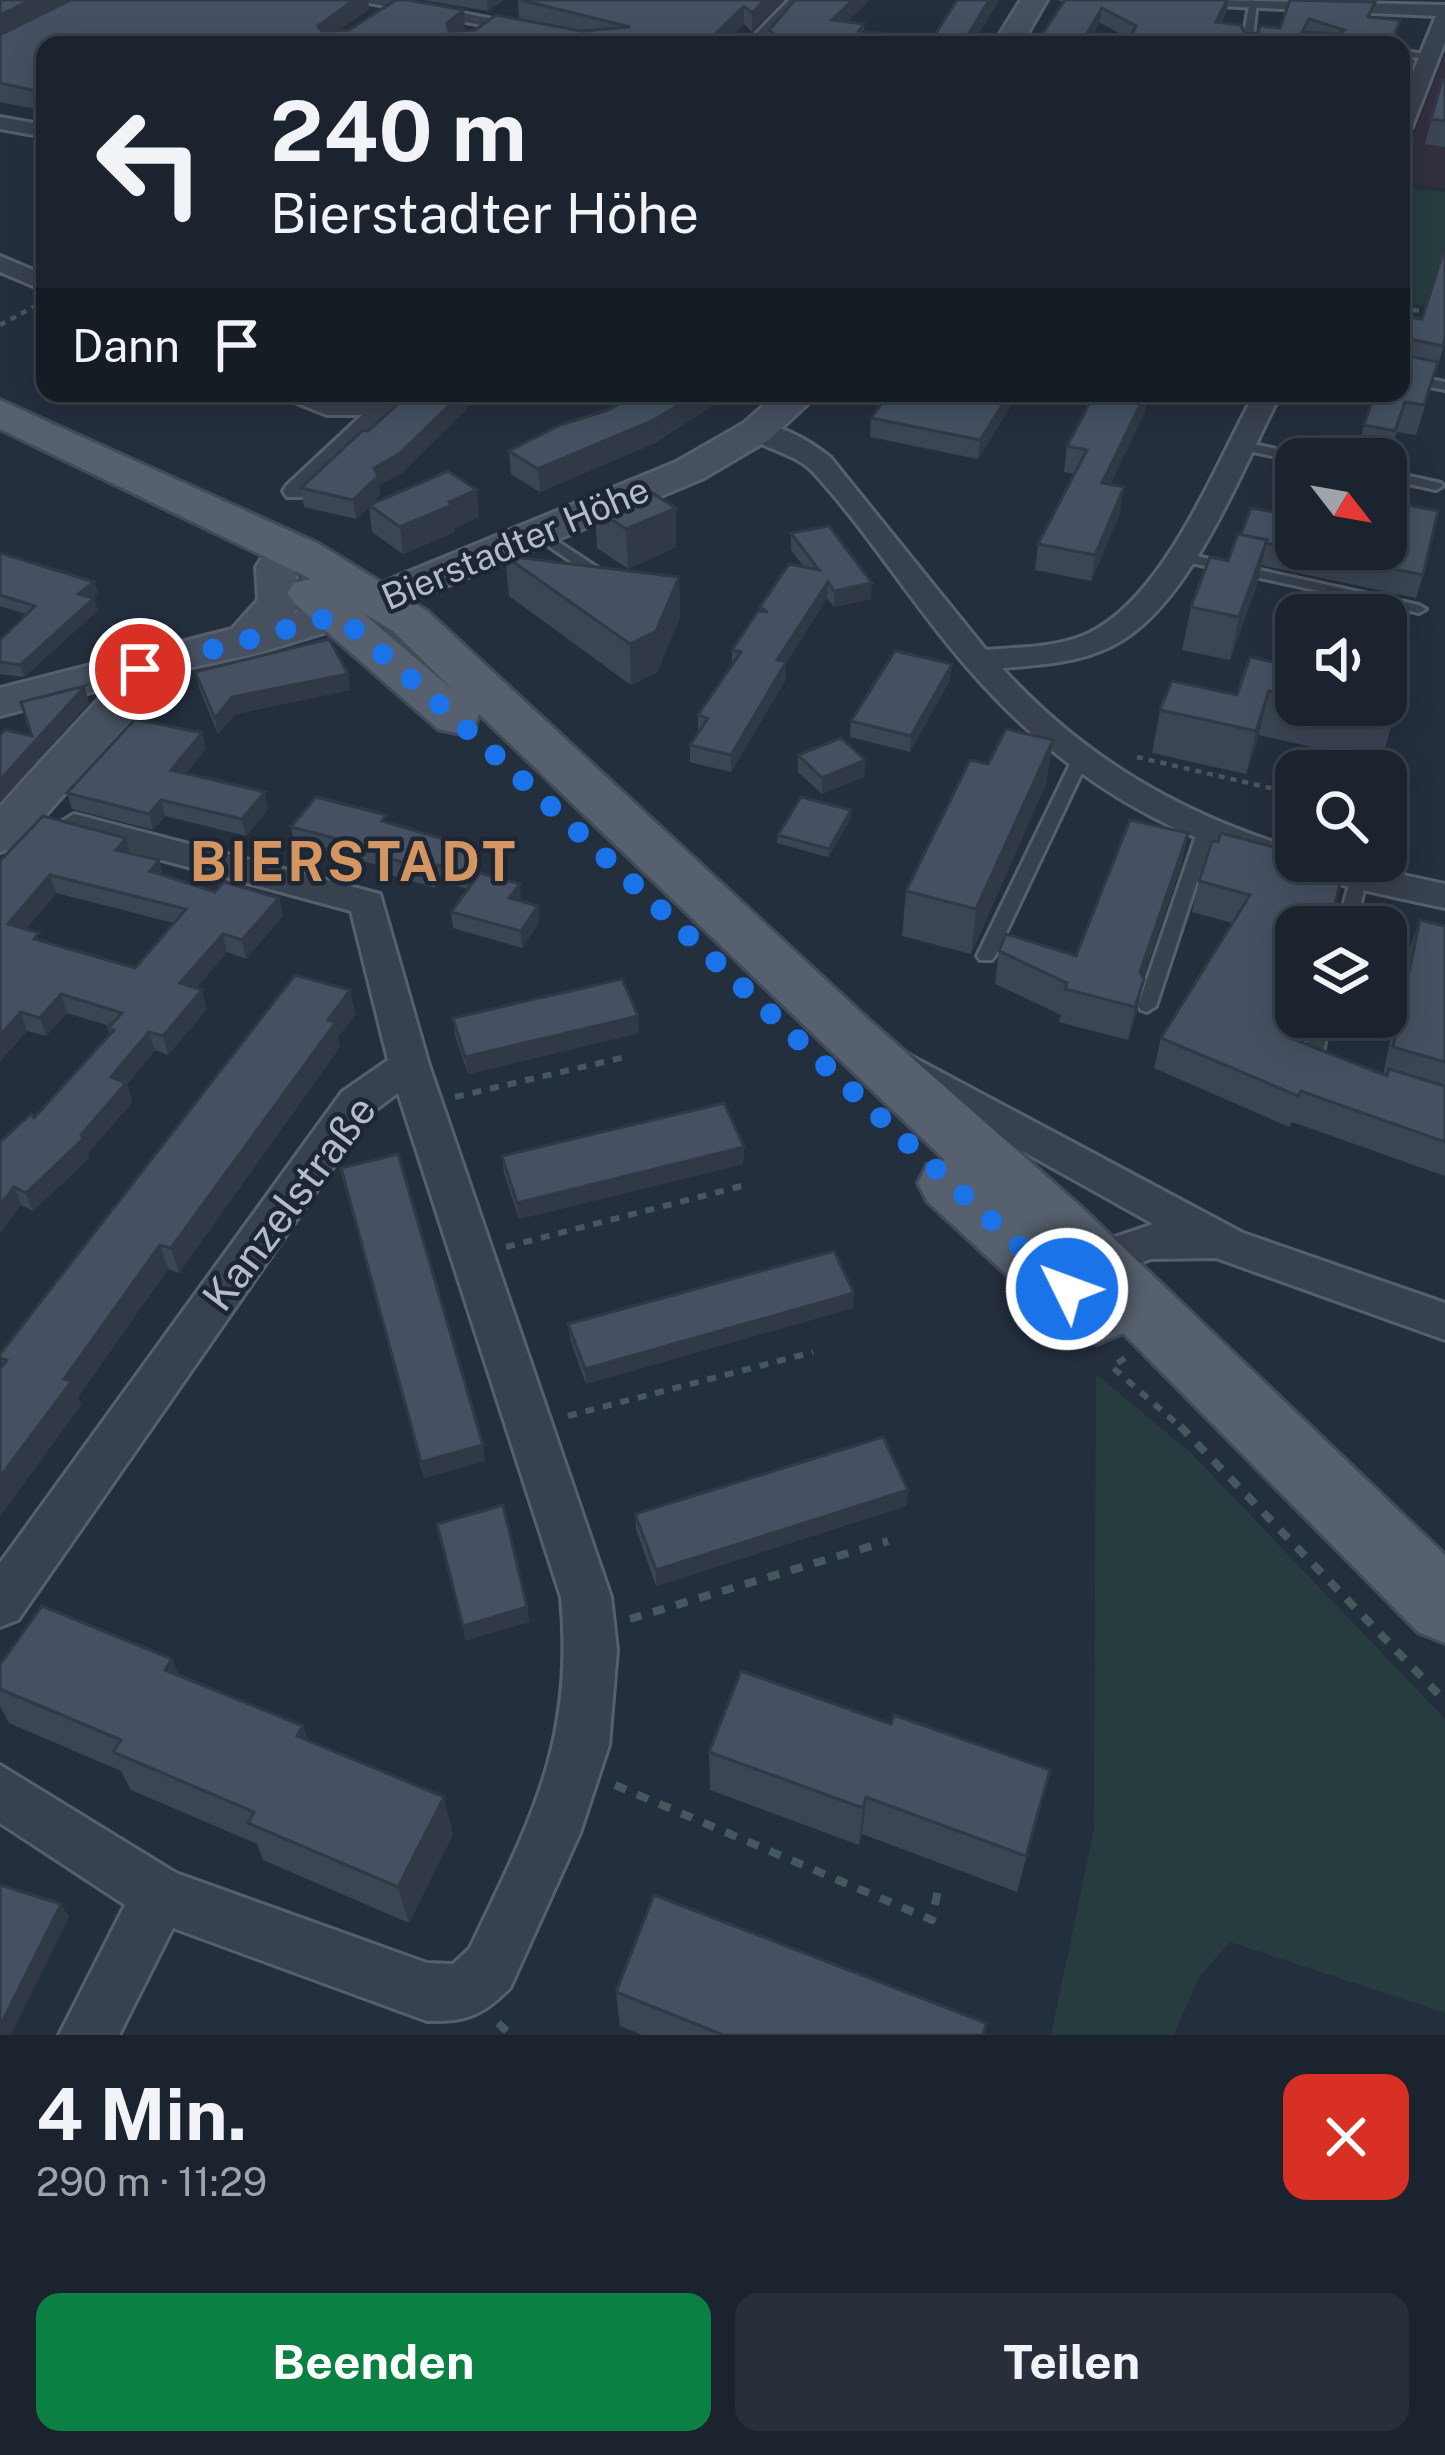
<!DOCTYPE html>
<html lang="de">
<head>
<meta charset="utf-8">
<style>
  body { margin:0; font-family:"Public Sans",sans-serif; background:#282f3a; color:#f1f3f6; height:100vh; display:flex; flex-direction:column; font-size:45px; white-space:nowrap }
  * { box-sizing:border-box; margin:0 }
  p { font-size:39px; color:#a0a4aa }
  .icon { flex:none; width:66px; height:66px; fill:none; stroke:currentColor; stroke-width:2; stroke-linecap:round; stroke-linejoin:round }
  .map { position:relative; height:2035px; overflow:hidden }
  .side { display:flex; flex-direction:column; background:#1b232e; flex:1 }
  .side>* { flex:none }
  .guide { position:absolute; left:36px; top:36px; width:1374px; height:366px; border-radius:24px; box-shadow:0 6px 30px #0003,0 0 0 3px #39404a; background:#1b232e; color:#f1f3f6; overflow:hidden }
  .needle { width:78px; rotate:121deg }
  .controls { position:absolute; left:1275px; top:438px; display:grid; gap:24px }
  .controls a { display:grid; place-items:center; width:132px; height:132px; border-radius:24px; background:#1b232e; box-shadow:0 6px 30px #0003,0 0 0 3px #39404a; font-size:60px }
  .pin { position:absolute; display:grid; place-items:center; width:102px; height:102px; color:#fff; margin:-51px; border:6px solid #fff; border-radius:50%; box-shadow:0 3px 12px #0007 }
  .me { position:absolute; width:132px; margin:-66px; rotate:312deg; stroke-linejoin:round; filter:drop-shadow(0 0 9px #0008) }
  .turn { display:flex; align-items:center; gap:42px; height:252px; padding:0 36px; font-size:54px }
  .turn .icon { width:156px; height:156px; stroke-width:2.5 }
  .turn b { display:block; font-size:84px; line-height:102px }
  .then { display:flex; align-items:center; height:114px; padding:0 36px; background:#0003; gap:24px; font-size:45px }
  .round { display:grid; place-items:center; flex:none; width:126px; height:126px; border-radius:24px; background:#282f3a }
  .summary { display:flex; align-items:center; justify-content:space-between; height:204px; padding:0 36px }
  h1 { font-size:72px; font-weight:700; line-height:90px }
  .action { display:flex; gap:24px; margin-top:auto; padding:24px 36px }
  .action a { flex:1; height:138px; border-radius:24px; background:#0b8043; color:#fff; font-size:48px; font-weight:700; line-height:138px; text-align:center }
  .action a+a { background:#282f3a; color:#f1f3f6 }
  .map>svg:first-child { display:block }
</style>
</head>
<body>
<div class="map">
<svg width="1445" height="2035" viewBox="0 0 1445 2035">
  <rect width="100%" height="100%" fill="#242f3e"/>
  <path fill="#32303f" d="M1445,55V189L1401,183V168Z"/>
  <g fill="#263c3f">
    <path d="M1401,187L1445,192V306L1401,304Z"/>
    <path d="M1096,1374L1192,1454L1445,1719V2013L1230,1942L1199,1977L1174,2035H1051L1094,1829Z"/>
  </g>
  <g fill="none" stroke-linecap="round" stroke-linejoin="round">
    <g stroke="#565f6c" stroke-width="6">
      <g id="service">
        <path d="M1250,0L1257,2L1252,45H1242Z"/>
        <path d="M1401,50L1434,56L1429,59L1401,56Z"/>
        <path d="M1401,373L1445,382V390L1401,381Z"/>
        <path d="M1239,441L1306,455L1312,459L1296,461L1234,448V442Z"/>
        <path d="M1386,471L1441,483L1443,486L1436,490L1386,479Z"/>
        <path d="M539,529L609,575V581H599L534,536V530Z"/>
        <path d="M1178,552L1419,605L1426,609L1419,613L1173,559V553Z"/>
        <path d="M1080,755L1088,760L995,956L992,960H980L977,956L1072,760Z"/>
        <path d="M1354,763L1360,765L1361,771H1345L1348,765Z"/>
        <path d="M1206,825L1214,830L1156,1006L1147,1012L1141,1010L1138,1006L1198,830Z"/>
        <path d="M1359,872L1367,878L1355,927H1337L1351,878Z"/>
        <path d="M1312,1017H1330L1320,1068L1311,1075L1302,1068Z"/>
      </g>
    </g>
    <g stroke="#565f6c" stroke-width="6">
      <g id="minor">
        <path d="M354,0H396L626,45H583Z"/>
        <path d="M789,0H810L766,45H745Z"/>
        <path d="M1207,0L1445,5V42L1412,127L1401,133V101L1436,16L1217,6Z"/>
        <path d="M0,117L45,125V137L0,129Z"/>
        <path d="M0,256L45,275V291L0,272Z"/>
        <path d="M272,393L329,399L414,393L307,497H287L283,491L287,485L362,415H327Z"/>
        <path d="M1255,393H1281C1242,468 1190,608 1112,646C1078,663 1039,665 1002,668C1084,758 1180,814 1296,849V861H1339L1445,884V908C1246,867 1104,826 966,666C912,604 869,533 813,472C793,451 761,450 743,431L747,425C774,419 810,441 830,457L986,650C1019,647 1056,648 1087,634C1165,598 1215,465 1255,393Z"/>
        <path d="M74,814L380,894L429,1065L611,1597L617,1650L609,1745L580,1833L510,1988C482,2016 466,2022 427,2021L173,1928L119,2035H59L125,1905L0,1823V1765L176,1873L427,1963L453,1964L470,1948C530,1821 575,1742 561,1597L398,1093L370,1114L18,1620L0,1627V1563L342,1092L388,1060L351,911L62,833L56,825Z"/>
        <path d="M909,1055L1243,1233L1445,1303V1340L1216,1258L1151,1259L1085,1283L1061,1279L1055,1267L1061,1255L1153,1224L895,1080L889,1070L895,1060Z"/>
      </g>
    </g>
    <g stroke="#565f6c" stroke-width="6">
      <g id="secondary">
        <path d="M1021,0H1047L1021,45H993Z"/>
        <path d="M778,393H819L770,439L704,478L363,621L258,653L161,674L151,697L17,847L0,852V806L110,687L0,716V688L232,629L258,600L256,567L262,558H292L301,602L293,613L333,603L676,462L744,423Z"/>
      </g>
    </g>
    <g stroke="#414a57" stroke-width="6">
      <path id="primary" d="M0,400L319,544L427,611L869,1020L1080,1206L1445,1555V1643L1418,1632L1123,1333L1097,1344L1073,1336L927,1201L918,1183L927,1165L945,1160L479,714L474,729L456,733L438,729L294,603L287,593L294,583L311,579L0,429ZM359,610L393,631L454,691Z"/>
    </g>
    <g stroke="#44595c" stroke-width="4.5" stroke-dasharray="6 6" stroke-linecap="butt">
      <path d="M1401,310L1445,311"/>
      <path d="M0,325L37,305"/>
      <path d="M1137,757L1296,794"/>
    </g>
    <g stroke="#44595c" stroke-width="6" stroke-dasharray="9 9" stroke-linecap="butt">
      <path d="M455,1097L625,1057"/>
      <path d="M506,1247L749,1184"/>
      <path d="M1125,1358L1112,1367L1183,1429"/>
      <path d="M568,1416L813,1352"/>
    </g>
    <g stroke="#44595c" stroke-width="8" stroke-dasharray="12 12" stroke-linecap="butt">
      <path d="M1180,1426L1445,1701"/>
      <path d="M630,1619L888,1541"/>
      <path d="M615,1785L932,1920L939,1885"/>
      <path d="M498,2023L511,2035"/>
    </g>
    <use href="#service" fill="#38414e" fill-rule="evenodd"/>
    <use href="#minor" fill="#38414e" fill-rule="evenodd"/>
    <use href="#secondary" fill="#465061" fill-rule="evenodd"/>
    <use href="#primary" fill="#56606e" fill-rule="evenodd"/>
  </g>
  <g fill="#3b4654" fill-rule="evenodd">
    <path d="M0,0H368L369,9L340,30L465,29L463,30L546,24L519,18L518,0H783L752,32L744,24L723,45H45V111L0,102Z"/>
    <path d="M423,0H504L488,11Z"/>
    <path d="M957,0H999L972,45H769V30L848,22L864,24V31L932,39Z"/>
    <path d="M1058,0H1228L1227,11L1221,23L1245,34L1280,28L1290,0L1371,17L1397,35L1130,39Z"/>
    <path d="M1442,80H1445V147L1425,144Z"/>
    <path d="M1445,254V342L1416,435L1397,432L1387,461L1386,459L1356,456L1364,425L1401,319H1422Z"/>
    <path d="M410,393H482L402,473L379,485L380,494L370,505L479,517L455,528V532L403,554L372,532L369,506L356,519L304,507L301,488L368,431Z"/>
    <path d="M639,393H726L718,402L655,443L540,492L511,474L509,451L608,410Z"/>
    <path d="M1019,393L978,459L870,437L871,418Z"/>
    <path d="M1095,393H1148L1145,412L1110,485L1120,513L1091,581L1035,570L1038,544L1075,474L1064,472L1067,446Z"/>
    <path d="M1166,393H1208L1203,403L1165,396Z"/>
    <path d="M676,508V547L628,569L597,548L595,509Z"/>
    <path d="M791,533L871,599L834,607L827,598L786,663V679L731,772L690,762V745L698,732V715L732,666V650L760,611V607L804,567L791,550Z"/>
    <path d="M1238,534L1423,575L1416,598L1261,565L1258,582L1230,660L1182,650L1191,607L1228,561Z"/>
    <path d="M0,553L94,582L98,594L93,598L98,610L24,677L0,674V640L26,614L0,606Z"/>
    <path d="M505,556L679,577L680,617L657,672L631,685L509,596Z"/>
    <path d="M1328,589L1408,607L1401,634L1386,630V615H1321Z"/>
    <path d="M1296,667V705H1386L1402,689L1381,762L1259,735L1246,774L1152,753L1160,710L1237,695Z"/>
    <path d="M195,672L348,674L350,690L236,714L218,734L199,688Z"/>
    <path d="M950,680L910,752L850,737L851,721Z"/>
    <path d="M202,733L206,749L186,773L268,809L246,836L165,816L153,830L72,809L67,793Z"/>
    <path d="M1053,740L1046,784L971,954L902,936L906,891L988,764Z"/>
    <path d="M798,755L865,760L864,777L822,794L798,772Z"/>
    <path d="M851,819L828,857L777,843L778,835Z"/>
    <path d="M387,823L475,865L468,889L538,906L539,923L522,948L453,928L451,912L468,889L440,882L435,888L390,875L389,868L294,843L291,827Z"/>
    <path d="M1188,833L1181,866L1143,978L1137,1012L1128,1040L1059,1022L1061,1015L995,984L999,951L1076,956Z"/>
    <path d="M126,838L130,853L159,860L163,876L215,892L279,898L283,916L246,959L227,952L196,988L207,1009L168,1055L155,1050L127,1084L132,1102L88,1153L89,1158L33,1211L21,1205L0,1233V1142L34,1118L110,1035L108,1028L110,1026L67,1013L46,1036L27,1031L0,1061V861ZM56,893L174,923L135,968L42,941L26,929Z"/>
    <path d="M1297,864L1341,878L1330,927H1296L1288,1037L1383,1075L1409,950L1420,920L1445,926V1176L1292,1122L1289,1127L1154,1068L1161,1038L1232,923L1192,912L1199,881Z"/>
    <path d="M350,990L355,1015L338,1037L340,1047L179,1273L168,1269L78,1397L81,1405L0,1516V1369L2,1366L0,1354Z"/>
    <path d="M638,1016L639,1033L468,1074L455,1035L453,1018Z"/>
    <path d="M744,1147L743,1164L519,1219L504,1173L502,1156Z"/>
    <path d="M341,1168L485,1461L424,1478Z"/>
    <path d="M853,1308L586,1384L570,1339L568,1324Z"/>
    <path d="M908,1490L906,1506L656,1586L636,1529L635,1514Z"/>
    <path d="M172,1659L179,1676L303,1726L308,1740L453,1834L409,1923L263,1860L257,1844L131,1790L121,1771L9,1723L0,1706V1665Z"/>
    <path d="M891,1724L1050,1770L1017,1892L862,1834L859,1845L710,1790L709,1752Z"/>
    <path d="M616,1992L983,2035H642L620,2026Z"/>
  </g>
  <g fill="#303945">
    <path d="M31,0H72L0,36V15Z"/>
    <path d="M354,0H368L369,9L321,44L318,26Z"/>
    <path d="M487,0H504L488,11Z"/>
    <path d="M765,0H783L752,32V13Z"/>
    <path d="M853,0H870L831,38L832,20Z"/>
    <path d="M989,0H999L972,45H962Z"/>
    <path d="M1227,0V11L1214,38L1216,22Z"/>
    <path d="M744,6V24L723,45H704Z"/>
    <path d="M1102,8L1100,23L1087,45H1080Z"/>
    <path d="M464,10L465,29L448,41L447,23Z"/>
    <path d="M462,393H482L402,473L379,485L380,494L356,519L353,500L374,468Z"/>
    <path d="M698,393H726L718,402L655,443L540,492L538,469Z"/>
    <path d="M1010,393H1019L978,459L980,440Z"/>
    <path d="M1146,393H1148L1145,412L1098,509L1102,483Z"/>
    <path d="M1124,487L1120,513L1091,581L1095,555Z"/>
    <path d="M477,490L479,517L455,528V532L403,554L400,527Z"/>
    <path d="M676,508V547L628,569L626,529Z"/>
    <path d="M1267,540L1258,582L1230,660L1239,617Z"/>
    <path d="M679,577L680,617L657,672L631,685L630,644Z"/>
    <path d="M94,582L98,594L81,606L78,594Z"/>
    <path d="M828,582L827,598L786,663V679L731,772V755L777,660Z"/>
    <path d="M872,583L871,599L834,607V591Z"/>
    <path d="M94,598L98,610L24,677L20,665Z"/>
    <path d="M952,664L950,680L910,752L911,736Z"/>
    <path d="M348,674L350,690L236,714L218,734L215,718L232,697Z"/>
    <path d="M85,686L89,703L0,803V780Z"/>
    <path d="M1269,691L1259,735L1246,774L1256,731Z"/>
    <path d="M202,733L206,749L175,786L171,770Z"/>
    <path d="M1053,740L1046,784L971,954L976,909Z"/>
    <path d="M865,760L864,777L822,794V778Z"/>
    <path d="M265,792L268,809L246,836L242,819Z"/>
    <path d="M161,800L165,816L153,830L149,814Z"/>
    <path d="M851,810V819L828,857L829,849Z"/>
    <path d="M1188,833L1181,866L1134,1005L1140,972Z"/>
    <path d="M126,838L131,857L116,850Z"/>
    <path d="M473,848L475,865L468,889L466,872Z"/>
    <path d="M159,860L164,879L150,871Z"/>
    <path d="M438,865L440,882L435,888L432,871Z"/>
    <path d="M50,875L56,893L14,943L8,924Z"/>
    <path d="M520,884L521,900L511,915L509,898Z"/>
    <path d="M279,898L283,916L246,959L242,940Z"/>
    <path d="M538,906L539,923L522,948L521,931Z"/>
    <path d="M223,934L227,952L185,1002L180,983Z"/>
    <path d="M1144,979L1137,1012L1128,1040L1135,1007Z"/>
    <path d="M202,990L207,1009L168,1055L163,1036Z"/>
    <path d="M350,990L355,1015L338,1037L340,1047L179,1273L171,1248L328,1020Z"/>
    <path d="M61,994L67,1013L46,1036L40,1018Z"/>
    <path d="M21,1012L27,1031L0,1061V1035Z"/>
    <path d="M638,1016L639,1033L468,1074L465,1057Z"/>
    <path d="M149,1032L155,1050L127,1084L132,1102L88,1153L89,1158L33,1211L26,1193L81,1135L111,1077Z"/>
    <path d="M744,1147L743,1164L519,1219L517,1203Z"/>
    <path d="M14,1187L21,1205L0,1233V1205Z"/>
    <path d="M160,1245L168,1269L78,1397L81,1405L0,1516V1477L64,1379Z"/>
    <path d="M854,1293L853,1308L586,1384L585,1369Z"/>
    <path d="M483,1445L485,1461L424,1478L421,1462Z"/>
    <path d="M908,1490L906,1506L656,1586V1570Z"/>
    <path d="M527,1607L530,1622L465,1641L463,1626Z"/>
    <path d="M172,1659L188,1698L165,1670Z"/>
    <path d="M303,1726L316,1765L297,1736Z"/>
    <path d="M444,1797L453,1834L409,1923L398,1887Z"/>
    <path d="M866,1797L862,1834L859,1845L863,1808Z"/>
    <path d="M61,1904L69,1917L11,2035H0V2026Z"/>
  </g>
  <g fill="#455162" stroke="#303945" stroke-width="3" fill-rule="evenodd">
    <path d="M0,0H31L0,15Z"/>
    <path d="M71,0H354L318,26L322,31L349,30L396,0H408L464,10L447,23L449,31L475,30L496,15L581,31L630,27L521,0H765L752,13L744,6L704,45H45V93L0,83V35Z"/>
    <path d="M795,0H853L832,20L864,24L859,31L932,39L957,0H989L962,45H788L769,30Z"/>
    <path d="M1065,0H1227L1216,22L1241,25L1245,34L1258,33L1260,26L1280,28L1290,0L1375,2L1368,17L1400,20L1391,45H1127L1136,26L1102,8L1080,45H1035ZM1309,19L1344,30L1339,34L1302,32Z"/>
    <path d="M1442,80H1445V121L1431,119Z"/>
    <path d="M1443,253L1445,254V338L1443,346L1410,339L1404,343L1408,356L1438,362L1424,405L1405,402L1395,431L1364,425L1375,393H1401V319L1402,316L1422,319Z"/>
    <path d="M410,393H462L399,454L374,468L378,476L353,500L301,488L363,430L368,431Z"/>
    <path d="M639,393H698L654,420L538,469L509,451L560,425L608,410Z"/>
    <path d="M889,393H1010L980,440L871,418Z"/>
    <path d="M1095,393H1146L1102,483L1124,487L1095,555L1038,544L1087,450L1067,446Z"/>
    <path d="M448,471L477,490L449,502L452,505L400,527L369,505Z"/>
    <path d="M644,488L676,508L626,529L595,509Z"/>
    <path d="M1386,501L1438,511L1423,575L1266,543L1267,540L1241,535L1251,508L1296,516V549H1386Z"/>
    <path d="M829,526L872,583L834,591L828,582L777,660L786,662L731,755L690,745L708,718L698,715L741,652L732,650L758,611L768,612L760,607L789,564L819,570L791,533Z"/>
    <path d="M1238,534L1267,540L1239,617L1191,607L1210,557L1228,561Z"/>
    <path d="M0,553L94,582L78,594L94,598L20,665L0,662V640L35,606L0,595Z"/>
    <path d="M505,556L679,577L656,631L630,644Z"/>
    <path d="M1328,589L1408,607L1403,625L1386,622V615H1353L1322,609Z"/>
    <path d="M329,639L348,674L232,697L215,718L195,672Z"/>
    <path d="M895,651L952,664L911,736L851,721Z"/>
    <path d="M1250,657L1296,667V697L1269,691L1256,731L1160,710L1172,681L1237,695Z"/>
    <path d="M85,686L0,780V735L5,730L32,736L21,702Z"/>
    <path d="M1386,686L1402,689L1394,718L1332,705H1386Z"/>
    <path d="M135,719L202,733L171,770L265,792L242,819L161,800L149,814L67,793Z"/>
    <path d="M1006,729L1053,740L976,909L906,891L970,760L988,764Z"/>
    <path d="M841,738L865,760L822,778L798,755Z"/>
    <path d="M316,797L386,815L382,821L473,848L466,872L438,865L432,871L388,858L392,853L291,827Z"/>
    <path d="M801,797L851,810L829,849L778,835Z"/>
    <path d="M43,816L126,838L116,850L159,860L150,871L215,892L224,882L279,898L242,940L223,934L180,983L202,990L163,1036L149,1032L111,1077L126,1083L81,1135L83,1139L26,1193L14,1187L0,1205V1142L31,1114L34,1118L114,1030L108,1028L122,1013L61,994L40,1018L21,1012L0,1035V861ZM50,875L186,909L135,968L34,939L39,933L8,924Z"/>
    <path d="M1130,820L1188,833L1140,972L1144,979L1135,1007L1065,989L1067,983L999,951L1006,934L1076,956Z"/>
    <path d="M1221,833L1296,853L1297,864L1341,878L1332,920L1314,916L1312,927H1296V999L1288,1037L1387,1076L1389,1069L1445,1086V1142L1301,1091L1298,1096L1161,1038L1250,895L1199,881L1212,841L1218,842Z"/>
    <path d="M480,873L520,884L509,898L538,906L521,931L451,912Z"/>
    <path d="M1420,920L1445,926V1062L1393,1047Z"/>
    <path d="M295,975L350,990L328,1020L336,1022L171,1248L160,1245L64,1379L72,1381L0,1477V1369L7,1360L0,1358V1354Z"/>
    <path d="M622,979L638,1016L465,1057L453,1018Z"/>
    <path d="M724,1103L744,1147L517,1203L502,1156Z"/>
    <path d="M398,1154L483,1445L421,1462L341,1168Z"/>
    <path d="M834,1251L854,1293L585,1369L568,1324Z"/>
    <path d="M883,1437L908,1490L656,1570L635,1514Z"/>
    <path d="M503,1505L527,1607L463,1626L437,1524Z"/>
    <path d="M42,1606L172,1659L165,1670L303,1726L297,1736L444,1797L398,1887L248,1823L254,1812L113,1752L121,1740L0,1689V1665Z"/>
    <path d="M741,1671L891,1724L894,1715L1050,1770L1026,1856L866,1797L863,1808L709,1752Z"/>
    <path d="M0,1885L61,1904L0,2026Z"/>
    <path d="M654,1895L986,2023L983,2035H723L616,1992Z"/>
  </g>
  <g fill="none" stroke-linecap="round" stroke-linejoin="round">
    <path stroke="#1a73e8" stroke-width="21" stroke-dasharray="0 37.8" d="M140,669L338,615C588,831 820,1068 1067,1289"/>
  </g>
  <g text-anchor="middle" stroke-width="9" stroke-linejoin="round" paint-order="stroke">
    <g font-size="36" fill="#b4bcc9" stroke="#1d2633">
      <text transform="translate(515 543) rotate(-23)" y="13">Bierstadter Höhe</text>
    </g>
    <g font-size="42" fill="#b4bcc9" stroke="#1d2633">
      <text transform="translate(289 1203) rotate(-53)" y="15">Kanzelstraße</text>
    </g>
    <g font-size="54" font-weight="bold" letter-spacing="3" fill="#d59563" stroke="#1d2633">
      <text x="354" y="881">BIERSTADT</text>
    </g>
  </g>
</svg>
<div class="controls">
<a><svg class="needle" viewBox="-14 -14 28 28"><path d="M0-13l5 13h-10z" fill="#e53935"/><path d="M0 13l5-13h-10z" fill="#a0a4aa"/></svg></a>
<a><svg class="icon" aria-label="sound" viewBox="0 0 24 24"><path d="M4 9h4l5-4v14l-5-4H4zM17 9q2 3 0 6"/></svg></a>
<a><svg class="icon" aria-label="search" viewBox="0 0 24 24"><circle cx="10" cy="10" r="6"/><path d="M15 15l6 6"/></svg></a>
<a><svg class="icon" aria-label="layers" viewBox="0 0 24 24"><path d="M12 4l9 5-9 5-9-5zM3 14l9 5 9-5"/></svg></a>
</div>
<div class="pin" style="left:140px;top:669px;background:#d93025"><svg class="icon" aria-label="arrive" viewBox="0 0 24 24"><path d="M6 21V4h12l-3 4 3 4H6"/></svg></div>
<svg class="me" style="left:1067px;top:1289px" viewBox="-20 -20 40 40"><circle r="17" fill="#1a73e8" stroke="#fff" stroke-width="3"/><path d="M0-11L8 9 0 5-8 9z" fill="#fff"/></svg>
<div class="guide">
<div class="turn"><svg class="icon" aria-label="left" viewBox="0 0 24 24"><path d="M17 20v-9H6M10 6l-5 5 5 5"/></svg><div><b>240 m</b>Bierstadter Höhe</div></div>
<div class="then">Dann<svg class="icon" aria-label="arrive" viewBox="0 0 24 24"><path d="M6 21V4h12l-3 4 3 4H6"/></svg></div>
</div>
</div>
<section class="side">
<div class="summary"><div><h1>4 Min.</h1><p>290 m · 11:29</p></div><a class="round" style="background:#d93025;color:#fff"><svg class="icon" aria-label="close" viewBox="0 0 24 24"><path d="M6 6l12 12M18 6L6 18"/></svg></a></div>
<div class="action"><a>Beenden</a><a>Teilen</a></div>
</section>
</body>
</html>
